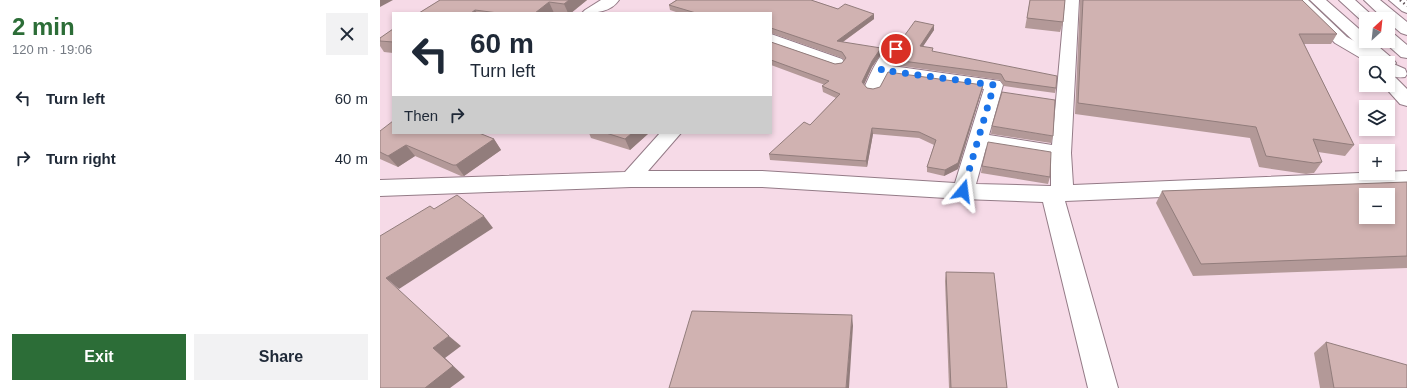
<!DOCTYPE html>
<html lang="en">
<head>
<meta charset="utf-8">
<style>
  body { margin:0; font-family:Arial,sans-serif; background:#f2f2f3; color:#1f2937; height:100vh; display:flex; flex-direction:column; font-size:15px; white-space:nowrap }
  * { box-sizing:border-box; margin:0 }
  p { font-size:13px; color:#747a83 }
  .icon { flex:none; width:22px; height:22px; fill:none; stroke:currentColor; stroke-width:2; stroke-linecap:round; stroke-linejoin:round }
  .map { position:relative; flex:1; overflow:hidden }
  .panel { display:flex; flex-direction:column; background:#fff; width:380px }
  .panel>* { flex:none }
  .banner { position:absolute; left:12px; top:12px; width:380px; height:122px; border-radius:0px; box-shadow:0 2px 6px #0003; background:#fff; color:#1f2937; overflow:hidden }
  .needle { width:26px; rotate:27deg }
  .fabs { position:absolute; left:979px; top:12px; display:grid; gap:8px }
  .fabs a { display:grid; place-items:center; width:36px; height:36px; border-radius:0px; background:#fff; box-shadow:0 2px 6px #0003; font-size:20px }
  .pin { position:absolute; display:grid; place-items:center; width:34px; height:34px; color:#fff; margin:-17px; border:2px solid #fff; border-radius:50%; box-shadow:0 1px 4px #0007 }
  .me { position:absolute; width:44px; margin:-22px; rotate:16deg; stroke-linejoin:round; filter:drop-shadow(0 0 3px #0008) }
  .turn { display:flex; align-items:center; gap:14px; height:84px; padding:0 12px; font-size:18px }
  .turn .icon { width:52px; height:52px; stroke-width:2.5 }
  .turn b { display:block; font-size:28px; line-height:34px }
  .then { display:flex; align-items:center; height:38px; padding:0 12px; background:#0003; gap:8px; font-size:15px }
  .round { display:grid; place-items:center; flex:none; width:42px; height:42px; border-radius:0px; background:#f2f2f3 }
  .headline { display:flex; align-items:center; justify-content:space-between; height:68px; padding:0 12px }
  h1 { font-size:24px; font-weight:600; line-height:30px; color:#2c6d37 }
  .primary-button { display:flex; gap:8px; margin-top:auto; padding:8px 12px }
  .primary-button a { flex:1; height:46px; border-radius:0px; background:#2c6d37; color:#fff; font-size:16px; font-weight:600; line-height:46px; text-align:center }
  .primary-button a+a { background:#f2f2f3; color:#1f2937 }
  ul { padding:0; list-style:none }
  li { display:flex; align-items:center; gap:12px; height:60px; padding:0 12px }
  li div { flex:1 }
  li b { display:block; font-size:15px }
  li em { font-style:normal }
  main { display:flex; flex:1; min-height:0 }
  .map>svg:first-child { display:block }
</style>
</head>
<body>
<main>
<section class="panel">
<div class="headline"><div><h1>2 min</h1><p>120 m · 19:06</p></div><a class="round"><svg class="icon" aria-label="close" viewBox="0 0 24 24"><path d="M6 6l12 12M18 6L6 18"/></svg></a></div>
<ul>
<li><svg class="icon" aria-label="left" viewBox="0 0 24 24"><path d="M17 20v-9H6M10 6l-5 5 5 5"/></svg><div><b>Turn left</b></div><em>60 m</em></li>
<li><svg class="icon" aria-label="right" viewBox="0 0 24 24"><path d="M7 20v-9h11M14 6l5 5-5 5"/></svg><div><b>Turn right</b></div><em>40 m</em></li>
</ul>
<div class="primary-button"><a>Exit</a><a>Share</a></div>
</section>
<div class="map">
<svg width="1027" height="388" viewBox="0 0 1027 388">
  <rect width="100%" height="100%" fill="#f6dae7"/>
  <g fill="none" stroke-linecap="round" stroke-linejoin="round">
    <g stroke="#947b87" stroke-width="2">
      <g id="minor">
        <path d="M221,0H239C231,12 216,13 202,13L205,10Z"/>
        <path d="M685,0H699L691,153L693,185L1027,171V187L685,201L738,388H708L663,202L583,199L382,187H251L0,196V180L245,172L280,133H301L268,171H382L575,183L604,89L507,76L499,92L493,93L487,92L484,88C491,74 502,41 522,45L524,49L512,66L620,81L623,85L609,135L672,145ZM606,148L671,158V186L596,184Z"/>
        <path d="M913,0H928L967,37L1007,59L1009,62L1025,69L1027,74L1025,77C1018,78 1014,77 1008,74V63H989L955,43Z"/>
        <path d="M391,34L462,59L465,63L462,67L456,68L391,46Z"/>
      </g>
    </g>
    <g stroke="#947b87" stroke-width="2">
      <g id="major">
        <path d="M930,0H946L986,35V41H992L1013,59L1016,63L1013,67L1008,68V63H997Z"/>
        <path d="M1009,0H1026L1027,1V13L1022,11Z"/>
        <path d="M1008,75L1014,76L1027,89V106L1020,104L1003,85H1008Z"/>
      </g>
    </g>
    <g stroke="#947b87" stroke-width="2">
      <g id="highway">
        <path d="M959,0H975L996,19H986V23L983,22Z"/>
        <path d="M984,0H1000L1027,22V35L1021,33L1008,22V19H1004Z"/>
        <path d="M1008,32L1014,34L1027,45V58L1021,57L1003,41H1008Z"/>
      </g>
    </g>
    <use href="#minor" fill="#fff" fill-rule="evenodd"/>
    <use href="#major" fill="#fff" fill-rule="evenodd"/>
    <use href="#highway" fill="#fff" fill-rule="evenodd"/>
    <path stroke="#5e5056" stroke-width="2.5" stroke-dasharray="1.5 3" stroke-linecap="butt" d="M1020,0L1027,6"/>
  </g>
  <g fill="#b39998">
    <path d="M60,0H207L191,13H39Z"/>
    <path d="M295,0H431L458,9L494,14V19L463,42L501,54L492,67L484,84L487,88L493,89L603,85L602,90L578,169L564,176L547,172V167L554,145L539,138L493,134L487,167L390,160L389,154L430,125L456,98L443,92L442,86L445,85L391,65V42L455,64L462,63L464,60L462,58L391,33V13H299L290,10L289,5L296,0Z"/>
    <path d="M650,0L683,22L680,32L645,28Z"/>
    <path d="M700,0H922L957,34L951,44H924L974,145L965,156L938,152L942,162L934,173L926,174L879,167L870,138L695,114Z"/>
    <path d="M554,25V30L543,46L553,52L676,88L675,93L624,86L620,80L515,65V60L524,47L522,44V39Z"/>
    <path d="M13,29V53L4,52L0,46V38Z"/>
    <path d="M612,126L673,136L671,143L611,134Z"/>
    <path d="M0,131L114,139L121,150L84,176H81L35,156L18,167L0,159Z"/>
    <path d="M209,133H269L250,150L211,138Z"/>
    <path d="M602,166L670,177L668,184L601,173Z"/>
    <path d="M1027,182V268L813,276L776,203L782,191Z"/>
    <path d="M566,272L627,388H569L565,281Z"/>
    <path d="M946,342L1027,388H940L934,353Z"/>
  </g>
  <g fill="#927d7c">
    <path d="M0,0H13L0,7Z"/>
    <path d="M189,0H207L191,13H188L184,4Z"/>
    <path d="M169,2L174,13H155Z"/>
    <path d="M95,10L97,13H91Z"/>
    <path d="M494,14V19L457,46V41Z"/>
    <path d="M554,25V30L540,51V46Z"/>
    <path d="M501,48V54L492,67L483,87L482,82L492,61Z"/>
    <path d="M603,85L602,90L578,169L564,176L565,170Z"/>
    <path d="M492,128L493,134L487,167L486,161Z"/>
    <path d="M252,133H269L250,150L245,139Z"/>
    <path d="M114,139L121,150L84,176L76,165Z"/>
    <path d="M26,145L35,156L18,167L8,156Z"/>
    <path d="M104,216L113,228L19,289L6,278Z"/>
    <path d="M472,315L473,326L469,388H466Z"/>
    <path d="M69,336L81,346L65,358L85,377L70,388H45L53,348Z"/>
  </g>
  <g fill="#d0b2b1" stroke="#927d7c" fill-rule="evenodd">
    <path d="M60,0H189L184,4L169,2L155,13H118L95,10L91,13H39Z"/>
    <path d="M297,0H431L458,9L465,4L494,14L457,41L501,48L492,61L482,82L487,88L493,89L500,87L508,72L603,85L578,163L565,170L547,167L556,140L539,132L492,128L486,161L389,154L424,122L430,125L460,94L442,86L449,81L391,60V42L455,64L462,63L466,58L462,52L391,28V13H316L289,5Z"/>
    <path d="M650,0H685L683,22L647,18Z"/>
    <path d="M703,0H922L957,34H919L974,145L933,139L942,162L934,163L886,156L876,127L698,103Z"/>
    <path d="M535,21L554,25L540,46L553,48L552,51L677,76L676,88L625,81L621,74L515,60L525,45L522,39Z"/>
    <path d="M13,29V42L0,41V38Z"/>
    <path d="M622,92L675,100L673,136L612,126Z"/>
    <path d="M13,121V133H99L114,139L76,165H73L26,145L8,156L0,152V131Z"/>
    <path d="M226,133H252L245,139Z"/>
    <path d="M608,142L671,152L670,177L602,166Z"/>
    <path d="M1027,182V256L821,264L782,191ZM986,195H1008V217H986Z"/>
    <path d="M77,195L104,216L6,278L69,336L53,348L73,366L45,388H0V236L50,206L54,209Z"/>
    <path d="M566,272L614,273L627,388H571Z"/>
    <path d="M312,311L472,315L466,388H289Z"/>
    <path d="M946,342L1027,365V388H954Z"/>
  </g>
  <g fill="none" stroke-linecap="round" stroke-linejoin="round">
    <path stroke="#1a73e8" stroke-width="7" stroke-dasharray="0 12.6" d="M516,49L501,70L614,85L583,191"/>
  </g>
</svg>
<div class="fabs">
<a><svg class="needle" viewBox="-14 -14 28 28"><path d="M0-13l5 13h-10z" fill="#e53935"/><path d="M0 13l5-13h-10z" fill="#747a83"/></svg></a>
<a><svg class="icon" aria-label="search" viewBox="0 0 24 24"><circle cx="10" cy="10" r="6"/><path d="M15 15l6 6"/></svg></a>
<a><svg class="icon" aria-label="layers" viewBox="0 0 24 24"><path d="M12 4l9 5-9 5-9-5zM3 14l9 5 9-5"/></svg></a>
<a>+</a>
<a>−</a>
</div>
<div class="pin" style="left:516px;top:49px;background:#d93025"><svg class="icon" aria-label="arrive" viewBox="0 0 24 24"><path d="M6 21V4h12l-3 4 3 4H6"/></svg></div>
<svg class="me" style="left:583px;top:191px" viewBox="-20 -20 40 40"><path d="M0-17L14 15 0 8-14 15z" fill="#1a73e8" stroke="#fff" stroke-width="4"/></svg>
<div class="banner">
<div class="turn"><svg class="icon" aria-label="left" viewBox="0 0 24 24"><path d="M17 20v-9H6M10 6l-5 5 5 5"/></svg><div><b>60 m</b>Turn left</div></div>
<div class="then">Then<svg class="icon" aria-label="right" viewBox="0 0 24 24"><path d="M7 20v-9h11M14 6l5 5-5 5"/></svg></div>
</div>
</div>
</main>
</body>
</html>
